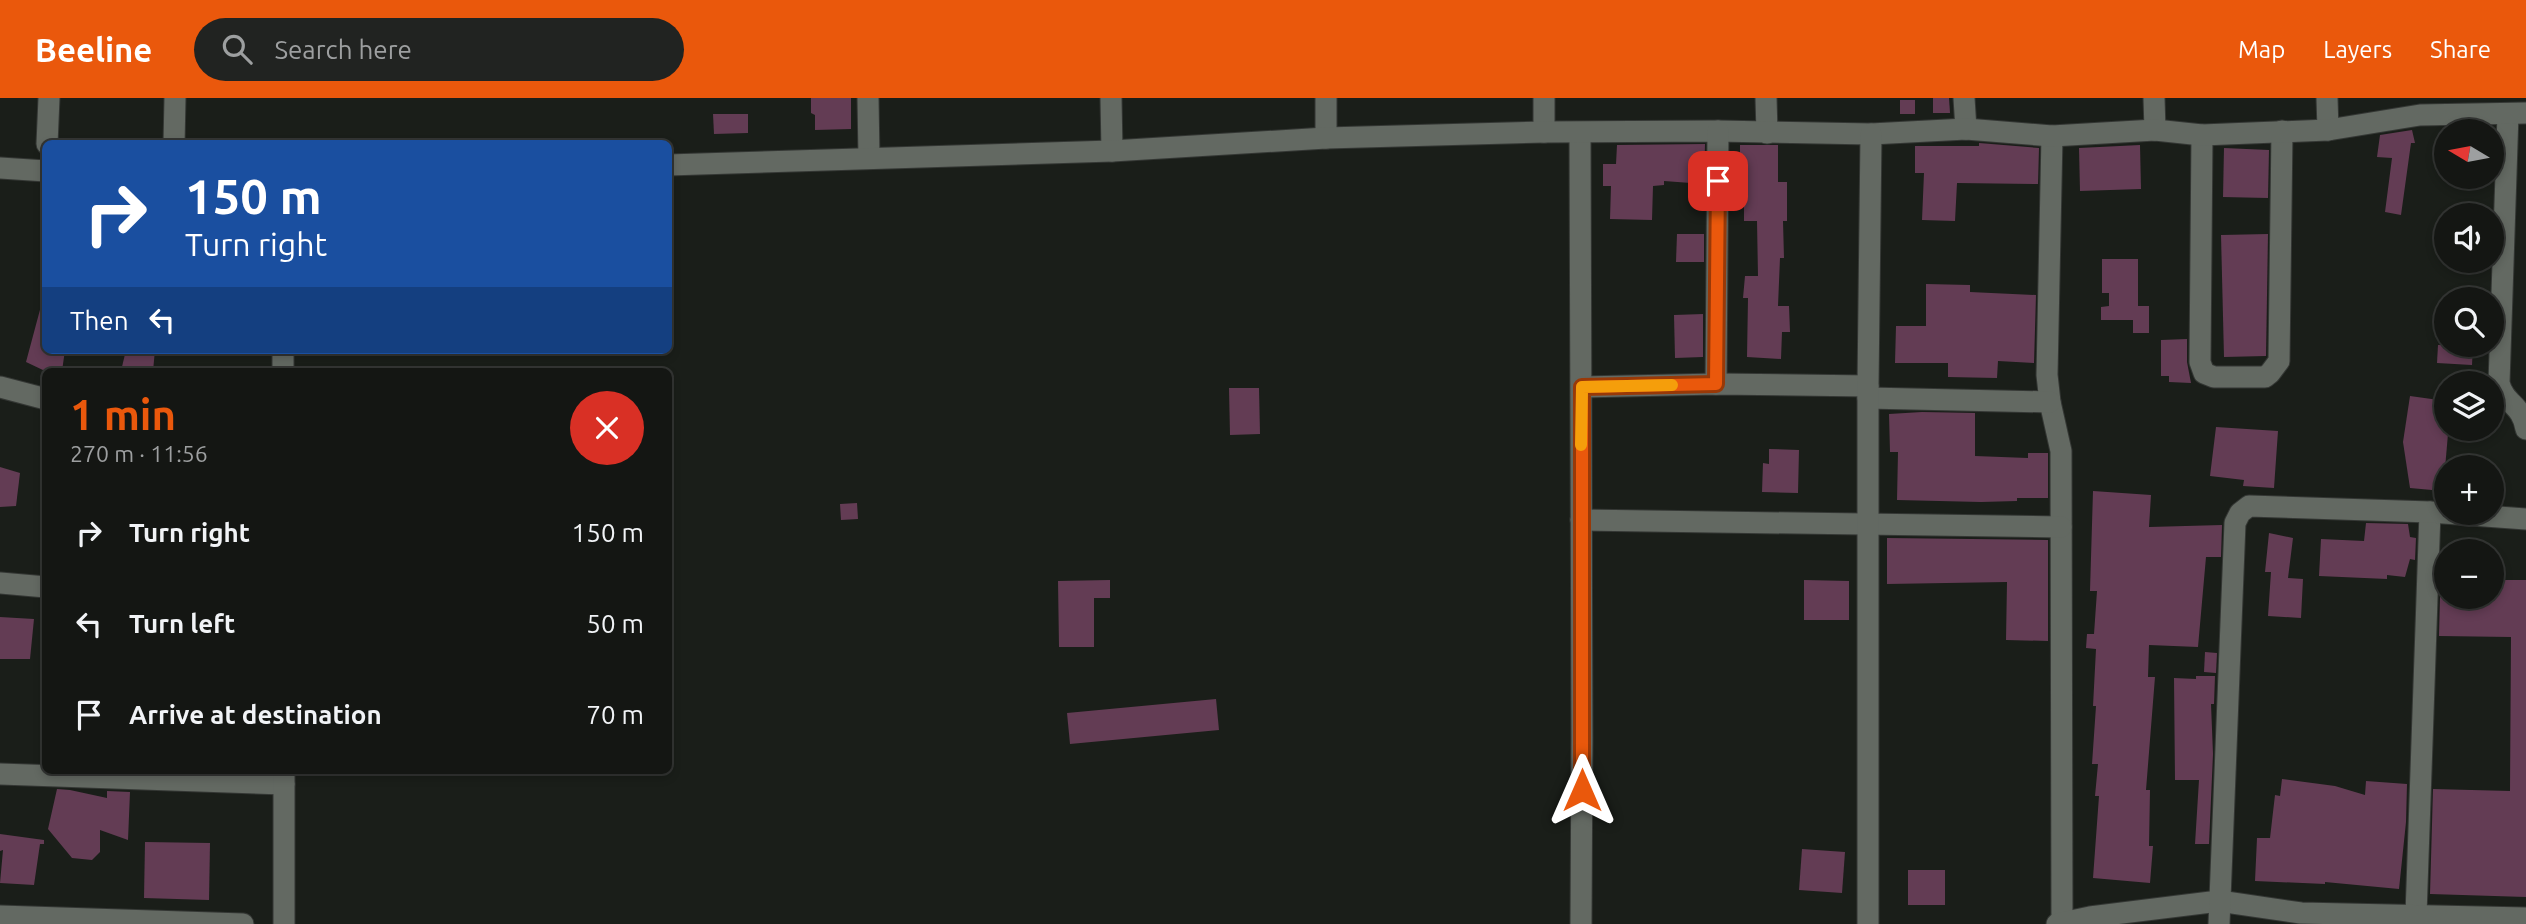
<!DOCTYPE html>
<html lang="en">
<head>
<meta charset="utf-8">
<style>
  body { margin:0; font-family:Ubuntu,sans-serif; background:#212321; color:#f1f3f6; height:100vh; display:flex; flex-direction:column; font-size:26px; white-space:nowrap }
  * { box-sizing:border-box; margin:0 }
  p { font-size:23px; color:#9d9fa0 }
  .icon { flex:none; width:38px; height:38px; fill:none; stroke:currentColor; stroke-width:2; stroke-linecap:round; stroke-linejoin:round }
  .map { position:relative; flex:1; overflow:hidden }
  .details { position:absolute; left:42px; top:270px; width:630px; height:406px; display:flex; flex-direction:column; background:#141613; border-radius:10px; box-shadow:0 4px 10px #0003,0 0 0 2px #333533 }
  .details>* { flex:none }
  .top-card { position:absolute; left:42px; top:42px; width:630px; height:214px; border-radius:10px; box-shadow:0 4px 10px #0003,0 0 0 2px #333533; background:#1a4fa0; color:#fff; overflow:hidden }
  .needle { width:46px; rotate:280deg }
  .fabs { position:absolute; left:2434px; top:21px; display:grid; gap:14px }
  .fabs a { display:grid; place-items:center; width:70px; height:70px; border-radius:50%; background:#141613; box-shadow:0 4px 10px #0003,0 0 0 2px #333533; font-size:35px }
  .pin { position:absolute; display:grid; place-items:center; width:60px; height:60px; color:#fff; margin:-30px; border-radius:14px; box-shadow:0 4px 10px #0006 }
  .me { position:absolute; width:77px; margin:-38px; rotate:0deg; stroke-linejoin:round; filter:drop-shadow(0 0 5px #0008) }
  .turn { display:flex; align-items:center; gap:24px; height:147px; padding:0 28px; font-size:32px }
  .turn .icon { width:91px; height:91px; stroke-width:2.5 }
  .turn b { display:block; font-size:49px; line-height:60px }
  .then { display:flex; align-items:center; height:66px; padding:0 28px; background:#0003; gap:14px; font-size:26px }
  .round { display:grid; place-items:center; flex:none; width:74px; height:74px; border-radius:37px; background:#212321 }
  .overview { display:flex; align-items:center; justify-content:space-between; height:119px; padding:0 28px }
  h1 { font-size:42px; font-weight:700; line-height:52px; color:#ea580c }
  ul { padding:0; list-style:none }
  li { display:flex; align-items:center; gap:21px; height:91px; padding:0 28px }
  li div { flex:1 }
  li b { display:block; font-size:26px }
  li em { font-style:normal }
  header { display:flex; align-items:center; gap:42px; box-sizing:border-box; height:98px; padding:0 35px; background:#ea580c; color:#fff }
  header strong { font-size:33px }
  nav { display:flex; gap:38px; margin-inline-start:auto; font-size:24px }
  .search { width:490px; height:63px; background:#212321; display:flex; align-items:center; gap:18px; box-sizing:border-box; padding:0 24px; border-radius:38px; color:#9d9fa0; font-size:26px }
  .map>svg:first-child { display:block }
</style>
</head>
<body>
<header>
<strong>Beeline</strong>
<div class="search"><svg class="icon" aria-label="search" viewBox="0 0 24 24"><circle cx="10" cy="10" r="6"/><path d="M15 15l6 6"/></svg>Search here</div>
<nav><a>Map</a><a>Layers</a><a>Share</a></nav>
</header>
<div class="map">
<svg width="2526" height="826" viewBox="0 0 2526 826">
  <rect width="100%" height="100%" fill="#1a1e19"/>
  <g fill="#633c54">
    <path d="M811,0H851V31L815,32V17L811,15Z"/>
    <path d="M1933,0H1949L1950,15H1933Z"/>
    <rect x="1900" y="2" width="15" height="14"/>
    <path d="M713,16H748V35L714,36Z"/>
    <path d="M2412,32L2415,45H2411L2401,117L2385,114L2392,60L2377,59L2380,37Z"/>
    <path d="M1979,45L2039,50L2038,86L1957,85L1955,123L1922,122L1924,75H1915V48H1979Z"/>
    <path d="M1705,46L1704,86L1664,83V87L1653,88L1652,122L1610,121L1611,88H1603V66H1616L1617,47Z"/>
    <path d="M1740,47H1778V84H1787V123H1783L1784,160H1780L1778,208H1789L1790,234H1782L1781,261L1747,259L1748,200H1743L1745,178H1758L1757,123H1744V78H1740Z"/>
    <path d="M2140,47L2141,91L2080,93L2079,50Z"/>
    <path d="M2224,50L2269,52L2268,100L2223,99Z"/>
    <path d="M1677,136H1704V164H1676Z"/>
    <path d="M2268,136L2266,258L2224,259L2221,137Z"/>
    <path d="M2102,161H2138V208H2149V235H2133V222H2101V209L2109,208V195H2102Z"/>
    <path d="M1926,186L1970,187V194L2036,197L2034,265L1998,263L1997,280L1948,279V265H1895L1896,228H1926Z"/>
    <path d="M41,208L46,209V252H65L62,273H45L26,264Z"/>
    <path d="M1703,216V259L1675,260L1674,217Z"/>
    <path d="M2187,241V264L2191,285L2169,284V278H2161V242Z"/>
    <path d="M2438,247H2473L2472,267L2437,265Z"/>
    <path d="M126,252H155L153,273H121Z"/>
    <path d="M1229,290H1259L1260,336L1230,337Z"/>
    <path d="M2410,298L2446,303L2448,336L2443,393L2410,390L2403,344Z"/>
    <path d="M1922,314L1975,315V358L2028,360V355H2048V400H2017V403L1981,404L1897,402L1898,354H1890L1889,316Z"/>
    <path d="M2216,329L2278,333L2274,390L2243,388L2244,382L2210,378Z"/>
    <path d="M1769,351L1799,352L1798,395L1762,394L1763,365L1769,366Z"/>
    <path d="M0,369L20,375L16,408L0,409Z"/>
    <path d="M2093,393L2151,397L2149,429L2222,427L2221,459H2206L2198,549L2149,547L2148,579H2155L2146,692H2150L2149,748H2153L2150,785L2093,780L2099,698H2095L2098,666H2092L2096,608H2093L2096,551L2086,550L2087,536H2094L2097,493H2090Z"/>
    <path d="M857,405L858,421L841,422L840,406Z"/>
    <path d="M2366,425L2408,426L2410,439L2416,440L2415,462L2410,461L2405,479L2387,477V481L2319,478L2321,441L2364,443Z"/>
    <path d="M2269,435L2293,440L2288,480L2303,481L2301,520L2268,518L2271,474H2265Z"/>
    <path d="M1887,440L2048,442V543L2006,542L2007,484L1887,486Z"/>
    <path d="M1110,482V500H1094V549H1059L1058,483Z"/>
    <path d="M1804,482L1849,483V522H1804Z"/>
    <path d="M2492,482H2526V799L2430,796L2433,691L2510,693L2511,539L2439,538L2440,499H2492Z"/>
    <path d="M0,519L34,521L30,561H0Z"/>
    <path d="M2205,554L2217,555L2216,575L2204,574Z"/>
    <path d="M2196,578H2215L2214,606H2211L2213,656L2209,746H2195L2199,682H2175L2174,580L2196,581Z"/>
    <path d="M1216,601L1219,632L1070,646L1067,615Z"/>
    <path d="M2282,681L2335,688L2365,697L2366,683L2407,686L2406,724L2399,791L2325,784V786L2255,783L2257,740H2270L2275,697L2280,698Z"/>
    <path d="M57,691L70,692L107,700V693L130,694L128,742L100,732V754L92,762L72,760L48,731Z"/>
    <path d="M0,736L44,742V746H40L34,787L0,785L3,752L0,753Z"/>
    <path d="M145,744L210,745L209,802L144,800Z"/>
    <path d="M1802,751L1845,754L1842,795L1799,792Z"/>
    <rect x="1908" y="772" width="37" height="35"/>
  </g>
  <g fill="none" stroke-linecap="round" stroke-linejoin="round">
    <g stroke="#343734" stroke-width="23">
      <g id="minor">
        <path d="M868,0L869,59"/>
        <path d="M1111,0L1112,53"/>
        <path d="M1766,0L1767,35"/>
        <path d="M1964,0L1966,31"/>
        <path d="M2154,0L2155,32"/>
        <path d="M2327,0L2328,32"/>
        <path d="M2508,16L2499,285C2505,307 2522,306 2526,331"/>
        <path d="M1544,34V0"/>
        <path d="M1580,35L1582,639L1581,826"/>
        <path d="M2202,37L2200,264L2204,275L2214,279H2265L2270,275L2279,263L2282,33"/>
        <path d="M2052,38L2047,277L2050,304L2061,353L2062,825"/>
        <path d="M1326,40V0"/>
        <path d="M47,46L49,0"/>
        <path d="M174,46L175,0"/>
        <path d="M668,67L1112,53L1326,40L1544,34L1718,33L1871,36L1966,31L2052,38L2155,32L2202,37L2328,32L2420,17L2526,15"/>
        <path d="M0,70L46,73"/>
        <path d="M283,273V252"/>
        <path d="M1716,286L1718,33"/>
        <path d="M0,289L46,301"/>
        <path d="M1582,289L1716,286L1868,288"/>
        <path d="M1868,300L2050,304"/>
        <path d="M1581,422L2061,429"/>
        <path d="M0,485L46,489"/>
        <path d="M0,676L284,686"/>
        <path d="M2416,817L2430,414"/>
        <path d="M0,818L243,826"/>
        <path d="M284,826V674"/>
        <path d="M1868,826V288L1871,36"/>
        <path d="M2057,826L2090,819L2219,803L2301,815L2526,820"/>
        <path d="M2219,826L2235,425L2240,415L2249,408L2430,414L2526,421"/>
      </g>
    </g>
    <use href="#minor" stroke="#636962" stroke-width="21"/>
  </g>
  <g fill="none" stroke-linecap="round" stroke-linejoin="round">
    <g stroke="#983908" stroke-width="18">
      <path id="route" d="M1582,692V289L1716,286L1718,83"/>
    </g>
    <use href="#route" stroke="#ea580c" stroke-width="12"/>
    <path stroke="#f59e0b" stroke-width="12" d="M1581,347L1582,289L1672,287"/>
  </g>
</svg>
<div class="fabs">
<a><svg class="needle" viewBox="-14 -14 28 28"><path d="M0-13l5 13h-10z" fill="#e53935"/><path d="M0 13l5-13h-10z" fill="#9d9fa0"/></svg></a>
<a><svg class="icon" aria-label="sound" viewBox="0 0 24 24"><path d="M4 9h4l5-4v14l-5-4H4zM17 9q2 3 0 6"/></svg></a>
<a><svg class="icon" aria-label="search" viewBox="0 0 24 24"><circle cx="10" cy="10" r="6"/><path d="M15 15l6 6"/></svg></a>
<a><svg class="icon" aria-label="layers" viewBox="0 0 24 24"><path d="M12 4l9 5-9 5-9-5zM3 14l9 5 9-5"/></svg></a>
<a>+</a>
<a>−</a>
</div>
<div class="pin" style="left:1718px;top:83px;background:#d93025"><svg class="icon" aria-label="arrive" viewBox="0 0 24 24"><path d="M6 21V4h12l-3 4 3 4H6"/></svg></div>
<svg class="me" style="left:1582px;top:692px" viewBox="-20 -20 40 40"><path d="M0-17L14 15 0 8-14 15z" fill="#ea580c" stroke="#fff" stroke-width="4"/></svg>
<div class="top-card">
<div class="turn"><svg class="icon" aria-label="right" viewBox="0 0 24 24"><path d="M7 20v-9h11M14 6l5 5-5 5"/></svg><div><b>150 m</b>Turn right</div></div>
<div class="then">Then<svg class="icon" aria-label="left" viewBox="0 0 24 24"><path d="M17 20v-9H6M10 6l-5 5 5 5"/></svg></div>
</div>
<section class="details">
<div class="overview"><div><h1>1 min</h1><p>270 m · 11:56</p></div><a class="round" style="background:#d93025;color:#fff"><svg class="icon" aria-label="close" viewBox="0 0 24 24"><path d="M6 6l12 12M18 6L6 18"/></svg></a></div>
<ul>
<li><svg class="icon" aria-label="right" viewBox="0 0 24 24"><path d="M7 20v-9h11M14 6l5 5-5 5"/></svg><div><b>Turn right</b></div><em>150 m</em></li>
<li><svg class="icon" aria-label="left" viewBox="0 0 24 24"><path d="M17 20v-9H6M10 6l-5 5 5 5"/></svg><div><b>Turn left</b></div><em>50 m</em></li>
<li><svg class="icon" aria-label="arrive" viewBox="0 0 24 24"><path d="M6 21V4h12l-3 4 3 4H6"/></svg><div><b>Arrive at destination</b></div><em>70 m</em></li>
</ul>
</section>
</div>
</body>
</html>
